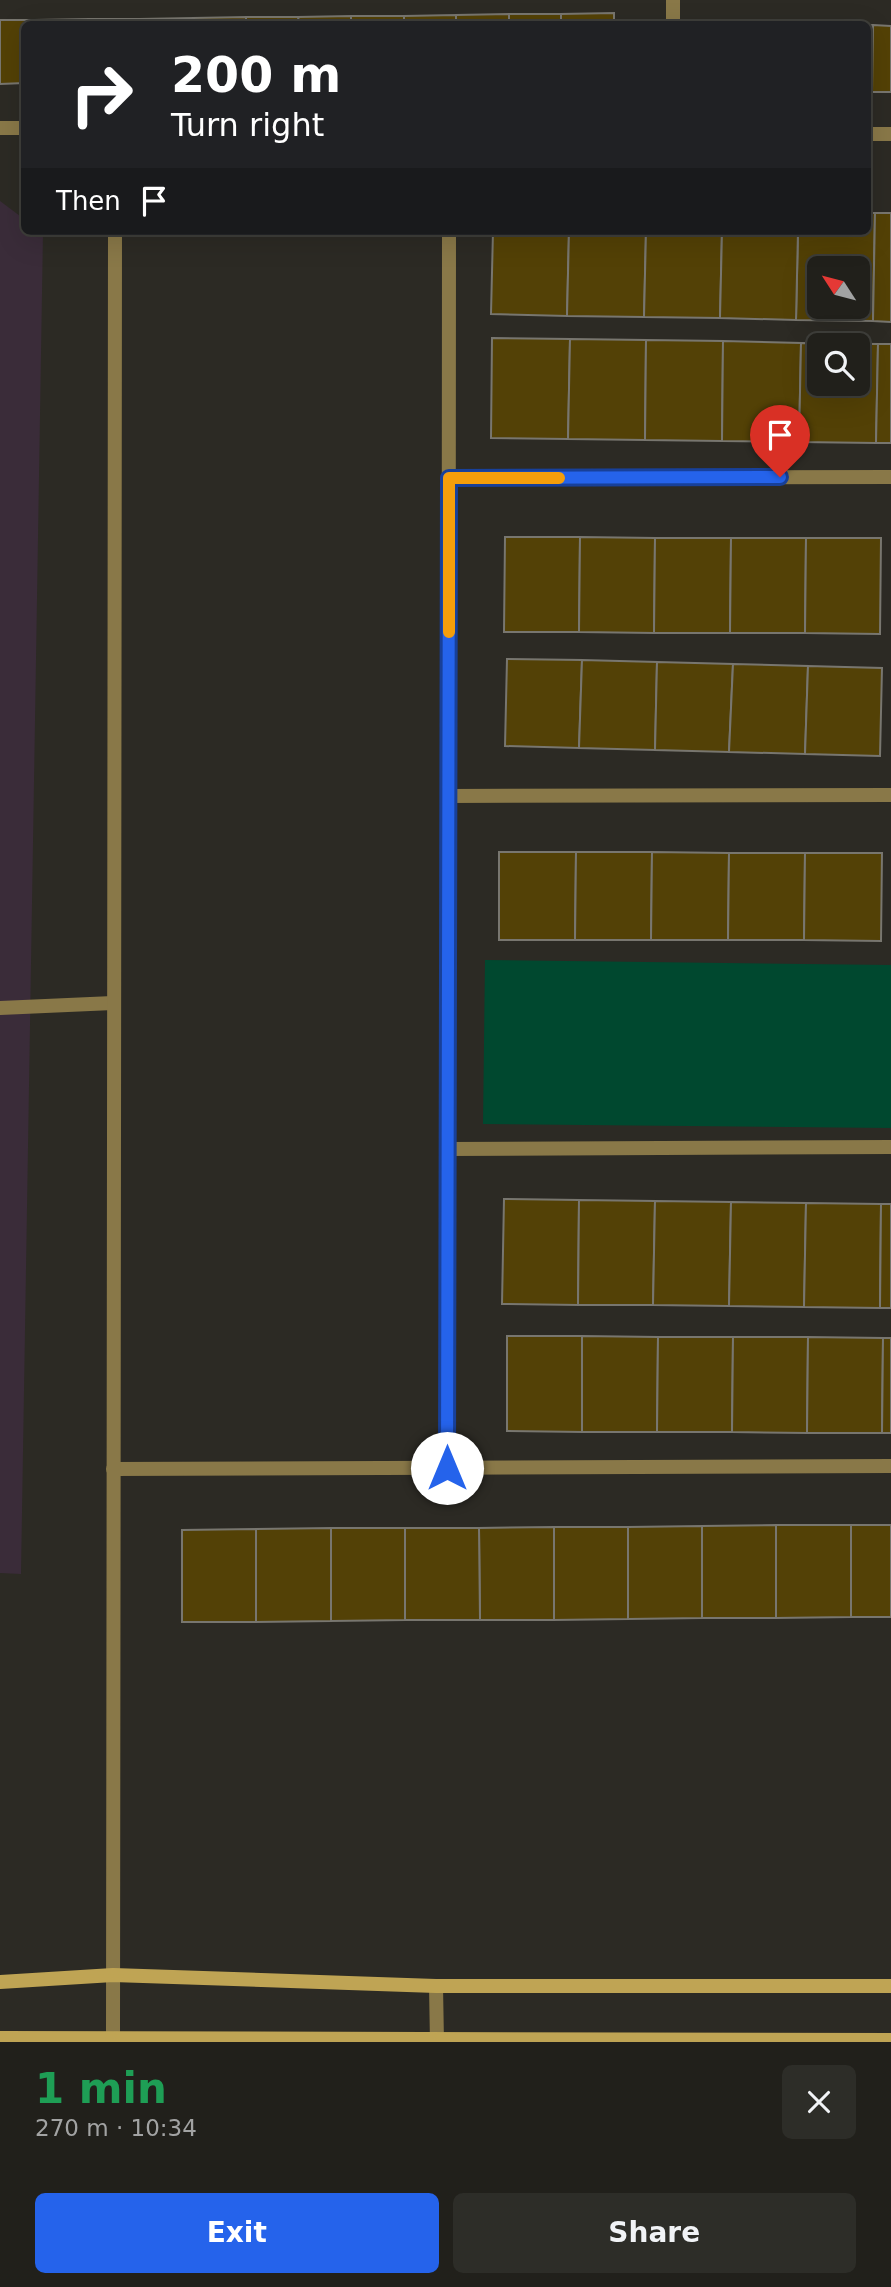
<!DOCTYPE html>
<html lang="en">
<head>
<meta charset="utf-8">
<style>
  body { margin:0; font-family:"DejaVu Sans",sans-serif; background:#2d2d28; color:#f1f3f6; height:100vh; display:flex; flex-direction:column; font-size:26px; white-space:nowrap }
  * { box-sizing:border-box; margin:0 }
  p { font-size:23px; color:#a2a3a3 }
  .icon { flex:none; width:38px; height:38px; fill:none; stroke:currentColor; stroke-width:2; stroke-linecap:round; stroke-linejoin:round }
  .map { position:relative; height:2042px; overflow:hidden }
  .sheet { display:flex; flex-direction:column; background:#21201b; flex:1 }
  .sheet>* { flex:none }
  .guide { position:absolute; left:21px; top:21px; width:850px; height:214px; border-radius:10px; box-shadow:0 7px 28px #0002,0 0 0 2px #3e3e3a; background:#202124; color:#fff; overflow:hidden }
  .needle { width:46px; rotate:306deg }
  .fabs { position:absolute; left:807px; top:256px; display:grid; gap:14px }
  .fabs a { display:grid; place-items:center; width:63px; height:63px; border-radius:10px; background:#21201b; box-shadow:0 7px 28px #0002,0 0 0 2px #3e3e3a; font-size:35px }
  .pin { position:absolute; display:grid; place-items:center; width:60px; height:60px; color:#fff; margin:-72px -30px; border-radius:50% 50% 50% 0; rotate:-45deg; box-shadow:0 0 7px #0007 }
  .pin .icon { rotate:45deg }
  .me { position:absolute; width:77px; margin:-38px; rotate:0deg; stroke-linejoin:round; filter:drop-shadow(0 0 5px #0008) }
  .turn { display:flex; align-items:center; gap:24px; height:147px; padding:0 35px; font-size:32px }
  .turn .icon { width:91px; height:91px; stroke-width:2.5 }
  .turn b { display:block; font-size:49px; line-height:60px }
  .then { display:flex; align-items:center; height:66px; padding:0 35px; background:#0003; gap:14px; font-size:26px }
  .round { display:grid; place-items:center; flex:none; width:74px; height:74px; border-radius:10px; background:#2d2d28 }
  .head { display:flex; align-items:center; justify-content:space-between; height:119px; padding:0 35px }
  h1 { font-size:42px; font-weight:600; line-height:52px; color:#1e9e55 }
  .action { display:flex; gap:14px; margin-top:auto; padding:14px 35px }
  .action a { flex:1; height:80px; border-radius:10px; background:#2563eb; color:#fff; font-size:28px; font-weight:600; line-height:80px; text-align:center }
  .action a+a { background:#2d2d28; color:#f1f3f6 }
  .map>svg:first-child { display:block }
</style>
</head>
<body>
<div class="map">
<svg width="891" height="2042" viewBox="0 0 891 2042">
  <rect width="100%" height="100%" fill="#2c2a24"/>
  <path fill="#3a2c39" d="M0,201L24,219V231L43,233L21,1574L0,1573Z"/>
  <path fill="#00482f" d="M485,960L891,965V1128L483,1124Z"/>
  <g fill="#534106" stroke="#78766f" stroke-width="2" fill-rule="evenodd">
    <path d="M614,13V24H561V14Z"/>
    <path d="M509,14V24H456V15Z"/>
    <rect x="509" y="14" width="52" height="10"/>
    <path d="M456,15V24H404V16Z"/>
    <path d="M351,16V24H299L298,17Z"/>
    <rect x="351" y="16" width="53" height="8"/>
    <path d="M246,17V24H193V18Z"/>
    <path d="M246,17H298L299,24H246Z"/>
    <path d="M193,18V24H140V19Z"/>
    <path d="M88,19V24H35V20Z"/>
    <rect x="88" y="19" width="52" height="5"/>
    <path d="M0,20H35V24H24V83L0,84Z"/>
    <path d="M868,25H873L872,92H868Z"/>
    <path d="M873,25L891,26V92H872Z"/>
    <path d="M868,213H875L873,321L796,320L798,231H868ZM819,268H858V306H819Z"/>
    <path d="M875,213H891V322L873,321Z"/>
    <path d="M493,231H569L567,316L491,314Z"/>
    <path d="M569,231H646L644,317L567,316Z"/>
    <path d="M646,231H722L720,318L644,317Z"/>
    <path d="M722,231H798L796,320L720,318Z"/>
    <path d="M492,338L570,339L568,439L491,438Z"/>
    <path d="M570,339L646,340L645,440L568,439Z"/>
    <path d="M646,340L723,341L722,441L645,440Z"/>
    <path d="M723,341L801,343L799,442L722,441Z"/>
    <path d="M801,343L878,344L876,443L799,442ZM819,345H858V383H819Z"/>
    <path d="M878,344H891V443H876Z"/>
    <path d="M505,537H580L579,632H504Z"/>
    <path d="M580,537L655,538L654,633L579,632Z"/>
    <path d="M655,538H731L730,633H654Z"/>
    <path d="M731,538H806L805,633H730Z"/>
    <path d="M806,538H881L880,634L805,633Z"/>
    <path d="M507,659L582,660L579,748L505,746Z"/>
    <path d="M582,660L657,662L655,750L579,748Z"/>
    <path d="M657,662L733,664L729,752L655,750Z"/>
    <path d="M733,664L808,666L805,754L729,752Z"/>
    <path d="M808,666L882,668L880,756L805,754Z"/>
    <path d="M499,852H576L575,940H499Z"/>
    <path d="M576,852H652L651,940H575Z"/>
    <path d="M652,852L729,853L728,940H651Z"/>
    <path d="M729,853H805L804,940H728Z"/>
    <path d="M805,853H882L881,941L804,940Z"/>
    <path d="M504,1199L579,1200L578,1305L502,1304Z"/>
    <path d="M579,1200L655,1201L653,1305H578Z"/>
    <path d="M655,1201L731,1202L729,1306L653,1305Z"/>
    <path d="M731,1202L806,1203L804,1307L729,1306Z"/>
    <path d="M806,1203L881,1204L880,1308L804,1307Z"/>
    <path d="M881,1204H891V1308H880Z"/>
    <path d="M507,1336H582V1432L507,1431Z"/>
    <path d="M582,1336L658,1337L657,1432H582Z"/>
    <path d="M658,1337H733L732,1432H657Z"/>
    <path d="M733,1337H808L807,1433L732,1432Z"/>
    <path d="M808,1337L883,1338L882,1433H807Z"/>
    <path d="M883,1338H891V1433H882Z"/>
    <path d="M776,1525H851V1617L776,1618Z"/>
    <path d="M776,1525V1618H702V1526Z"/>
    <rect x="851" y="1525" width="40" height="92"/>
    <path d="M702,1526V1618L628,1619V1527Z"/>
    <path d="M554,1527H628V1619L554,1620Z"/>
    <path d="M554,1527V1620H480L479,1528Z"/>
    <path d="M331,1528H405V1620L331,1621Z"/>
    <path d="M331,1528V1621L256,1622V1529Z"/>
    <path d="M405,1528H479L480,1620H405Z"/>
    <path d="M256,1529V1622H182V1530Z"/>
  </g>
  <g fill="none" stroke-linecap="round" stroke-linejoin="round">
    <path stroke="#897848" stroke-width="14" d="M0,1008L113,1003"/>
    <g stroke="#897848" stroke-width="14">
      <path d="M673,24V0"/>
      <path d="M0,128H24"/>
      <path d="M868,134H891"/>
      <path d="M449,478L891,477"/>
      <path d="M448,796L891,795"/>
      <path d="M448,1149L891,1147"/>
      <path d="M448,1468L449,231"/>
      <path d="M113,1469L891,1466"/>
      <path d="M436,1986L437,2042"/>
      <path d="M113,2040L115,231"/>
    </g>
    <g stroke="#bfa454" stroke-width="14">
      <path d="M0,1982L113,1975L436,1986H891"/>
      <path d="M0,2038L891,2040"/>
    </g>
  </g>
  <g fill="none" stroke-linecap="round" stroke-linejoin="round">
    <g stroke="#184099" stroke-width="18">
      <path id="route" d="M447,1468L449,478L780,477"/>
    </g>
    <use href="#route" stroke="#2563eb" stroke-width="12"/>
    <path stroke="#f59e0b" stroke-width="12" d="M449,632V478H559"/>
  </g>
</svg>
<div class="fabs">
<a><svg class="needle" viewBox="-14 -14 28 28"><path d="M0-13l5 13h-10z" fill="#e53935"/><path d="M0 13l5-13h-10z" fill="#a2a3a3"/></svg></a>
<a><svg class="icon" aria-label="search" viewBox="0 0 24 24"><circle cx="10" cy="10" r="6"/><path d="M15 15l6 6"/></svg></a>
</div>
<div class="pin" style="left:780px;top:477px;background:#d93025"><svg class="icon" aria-label="arrive" viewBox="0 0 24 24"><path d="M6 21V4h12l-3 4 3 4H6"/></svg></div>
<svg class="me" style="left:447px;top:1468px" viewBox="-20 -20 40 40"><circle r="19" fill="#fff"/><path d="M0-13L10 11 0 6-10 11z" fill="#2563eb"/></svg>
<div class="guide">
<div class="turn"><svg class="icon" aria-label="right" viewBox="0 0 24 24"><path d="M7 20v-9h11M14 6l5 5-5 5"/></svg><div><b>200 m</b>Turn right</div></div>
<div class="then">Then<svg class="icon" aria-label="arrive" viewBox="0 0 24 24"><path d="M6 21V4h12l-3 4 3 4H6"/></svg></div>
</div>
</div>
<section class="sheet">
<div class="head"><div><h1>1 min</h1><p>270 m · 10:34</p></div><a class="round"><svg class="icon" aria-label="close" viewBox="0 0 24 24"><path d="M6 6l12 12M18 6L6 18"/></svg></a></div>
<div class="action"><a>Exit</a><a>Share</a></div>
</section>
</body>
</html>
